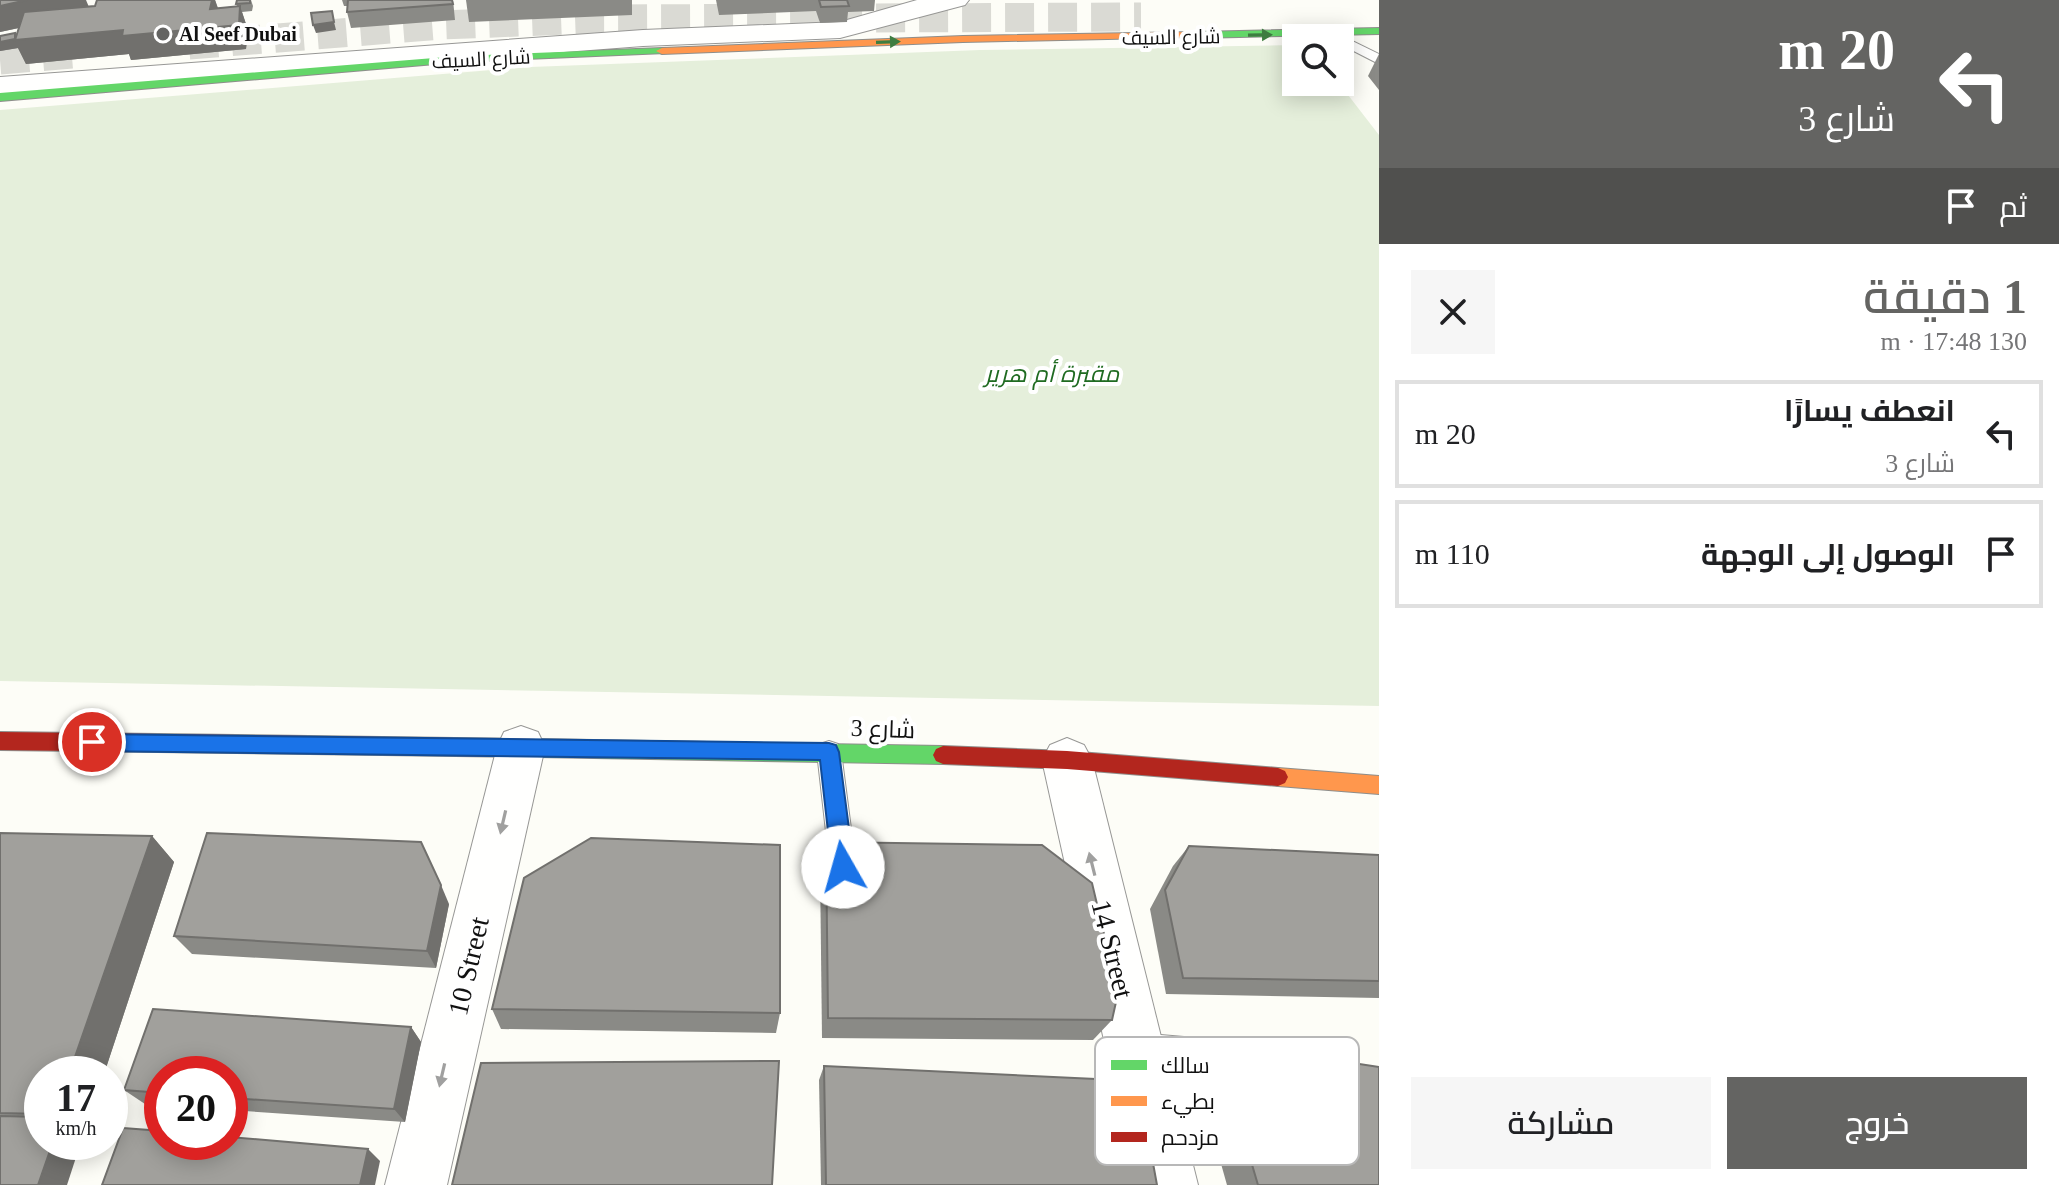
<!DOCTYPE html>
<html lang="ar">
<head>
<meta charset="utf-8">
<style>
  body { margin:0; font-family:"Times New Roman",Cairo,serif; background:#f6f6f6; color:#202124; direction:rtl; height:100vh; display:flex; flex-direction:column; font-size:30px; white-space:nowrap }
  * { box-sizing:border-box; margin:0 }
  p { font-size:26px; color:#757577 }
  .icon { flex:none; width:44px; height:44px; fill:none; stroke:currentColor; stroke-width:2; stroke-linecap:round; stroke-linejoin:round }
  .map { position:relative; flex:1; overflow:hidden; direction:ltr }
  .side { display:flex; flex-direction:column; background:#fff; width:680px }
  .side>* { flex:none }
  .top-card { background:#646462; color:#fff; overflow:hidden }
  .buttons { position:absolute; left:1282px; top:24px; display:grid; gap:16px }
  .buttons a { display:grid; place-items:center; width:72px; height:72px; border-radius:0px; background:#fff; box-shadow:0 4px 20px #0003; font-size:40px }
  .speed { position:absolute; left:24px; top:1056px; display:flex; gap:16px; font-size:40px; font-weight:700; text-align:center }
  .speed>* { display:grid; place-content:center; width:104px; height:104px; border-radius:50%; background:#fff; box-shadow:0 4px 20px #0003; line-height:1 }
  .speed small { font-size:20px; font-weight:400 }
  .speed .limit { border:12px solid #d22; background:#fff; color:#111 }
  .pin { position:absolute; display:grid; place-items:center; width:68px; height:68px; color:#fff; margin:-34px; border:4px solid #fff; border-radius:50%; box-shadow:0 2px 8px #0007 }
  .me { position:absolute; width:88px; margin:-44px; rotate:353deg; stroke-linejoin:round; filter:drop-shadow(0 0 6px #0008) }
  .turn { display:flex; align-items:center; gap:28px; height:168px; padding:0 32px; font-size:36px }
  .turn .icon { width:104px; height:104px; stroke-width:2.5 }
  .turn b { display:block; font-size:56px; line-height:68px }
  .then { display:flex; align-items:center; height:76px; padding:0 32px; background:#0003; gap:16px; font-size:30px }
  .round { display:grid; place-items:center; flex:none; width:84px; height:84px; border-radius:0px; background:#f6f6f6 }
  .overview { display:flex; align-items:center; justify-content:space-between; height:136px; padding:0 32px }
  h1 { font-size:48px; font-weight:600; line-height:60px; color:#646462 }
  .action { display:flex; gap:16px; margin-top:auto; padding:16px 32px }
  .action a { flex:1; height:92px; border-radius:0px; background:#646462; color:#fff; font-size:32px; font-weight:600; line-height:92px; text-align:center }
  .action a+a { background:#f6f6f6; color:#202124 }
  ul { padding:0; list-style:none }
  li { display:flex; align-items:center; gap:24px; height:108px; margin:0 16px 12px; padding:0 16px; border:4px solid #e0e0e0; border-radius:0px }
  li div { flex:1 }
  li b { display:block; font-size:30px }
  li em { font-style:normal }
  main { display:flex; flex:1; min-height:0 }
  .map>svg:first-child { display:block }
</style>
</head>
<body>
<main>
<section class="side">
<div class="top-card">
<div class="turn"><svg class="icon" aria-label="left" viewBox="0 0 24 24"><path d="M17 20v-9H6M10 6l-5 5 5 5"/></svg><div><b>20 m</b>شارع 3</div></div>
<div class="then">ثم<svg class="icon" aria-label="arrive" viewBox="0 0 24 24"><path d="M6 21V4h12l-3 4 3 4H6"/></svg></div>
</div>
<div class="overview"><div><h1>1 دقيقة</h1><p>130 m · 17:48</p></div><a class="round"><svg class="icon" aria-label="close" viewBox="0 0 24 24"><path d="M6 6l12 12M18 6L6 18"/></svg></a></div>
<ul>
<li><svg class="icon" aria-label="left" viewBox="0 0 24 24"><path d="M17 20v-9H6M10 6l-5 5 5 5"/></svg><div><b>انعطف يسارًا</b><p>شارع 3</p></div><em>20 m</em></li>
<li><svg class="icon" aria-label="arrive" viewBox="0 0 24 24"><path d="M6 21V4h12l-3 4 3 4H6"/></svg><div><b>الوصول إلى الوجهة</b></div><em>110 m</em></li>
</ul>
<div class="action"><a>خروج</a><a>مشاركة</a></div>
</section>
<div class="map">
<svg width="1379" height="1185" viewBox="0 0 1379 1185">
  <rect width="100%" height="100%" fill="#fdfdf7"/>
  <path fill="#e5efdb" d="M1296,45V82H1338L1379,135V706L0,681V110L530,67L980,50Z"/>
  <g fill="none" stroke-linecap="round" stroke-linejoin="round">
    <g stroke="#dadad4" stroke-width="29" stroke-dasharray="29 14" stroke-linecap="butt">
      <path d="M189,45L442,25L596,19L1141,17"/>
      <path d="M0,60L84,53"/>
    </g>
    <g stroke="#979795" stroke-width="2">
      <g id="lane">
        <path d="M1340,35L1379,54V64L1340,44V38H1334Z"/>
        <path d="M829,741L838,744L841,752L856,867L852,876L843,879L834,876L830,867L817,752L820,744Z"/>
        <path d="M1137,1033L1231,1041L1241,1046L1246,1056L1241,1066L1231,1071L1137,1063L1127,1058L1122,1048L1127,1038Z"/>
      </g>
    </g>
    <g stroke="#979795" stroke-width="2">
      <g id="street">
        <path d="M917,0H969L965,5L840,38L643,46L0,95V77L643,30L840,22Z"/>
        <path d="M521,726L538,732L545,747L447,1185H385L497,747L504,732Z"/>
        <path d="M1067,738L1084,745L1092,760L1198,1185H1136L1042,760L1050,745Z"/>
      </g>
    </g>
    <g stroke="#8e8e8b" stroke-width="2">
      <g id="fast">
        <path d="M1379,28V34L1195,38L1190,35L1195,32Z"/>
        <path d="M662,48L666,49V53L459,62L0,101V93L459,56Z"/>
        <path d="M537,739L943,746L950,749L953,755L950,761L943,764L537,757L530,754L527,748L530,742Z"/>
      </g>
    </g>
    <g stroke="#8e8e8b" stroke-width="2">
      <g id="slow">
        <path d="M1195,32L1199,33V37L963,42L662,54L656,51L662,48L963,36Z"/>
        <path d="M1278,768L1379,776V794L1278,786L1271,783L1268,777L1271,771Z"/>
      </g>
    </g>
    <g stroke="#8e8e8b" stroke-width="2">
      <g id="jam">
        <path d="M0,732L537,739L544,742L547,748L544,754L537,757L0,750Z"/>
        <path d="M943,746L1067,751L1278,768L1285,771L1288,777L1285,783L1278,786L1067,769L943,764L936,761L933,755L936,749Z"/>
      </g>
    </g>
    <use href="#lane" fill="#fffffe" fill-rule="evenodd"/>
    <use href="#street" fill="#fffffe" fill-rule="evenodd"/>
    <use href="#fast" fill="#63d668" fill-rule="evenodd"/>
    <use href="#slow" fill="#ff974d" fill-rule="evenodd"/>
    <use href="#jam" fill="#b3261e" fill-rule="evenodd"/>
  </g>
  <g fill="#8a8a86">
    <path d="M0,0L88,6H95L97,0H215L218,8L237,6L236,4L251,0L253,6L252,11L242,12L248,30L246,49L131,60L129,54L26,64L18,48L0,51V36L16,35L19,28L0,32Z"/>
    <path d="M342,0H453L455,20L351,28L347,12L348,6H344Z"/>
    <path d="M466,0H632V15L469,22Z"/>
    <path d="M716,0H875L874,11L848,12L847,22L820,23L816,11L719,15Z"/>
    <path d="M1379,54V90L1368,76Z"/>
    <path d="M0,833L152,836L174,862L104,1074H42V1142L0,1185Z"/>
    <path d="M826,842L1112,1020L1093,1040L822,1038L820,867Z"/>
    <path d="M1189,846L1379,855V998L1166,994L1150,909L1173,866Z"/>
    <path d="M449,904L436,968L192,954L174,936Z"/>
    <path d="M153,1009L411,1027L421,1042L405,1122L230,1110V1074H162V1105L145,1104L124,1090Z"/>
    <path d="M492,1009L780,1013L776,1033L501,1029Z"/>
    <path d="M1216,1042L1379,1185H1227L1192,1061Z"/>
    <path d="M824,1066L1157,1185H821L819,1080Z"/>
  </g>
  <g fill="#71706d">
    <path d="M27,0H86L91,12L0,32V6Z"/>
    <path d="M212,0H215L220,15L240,6L248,30L246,49L131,60L129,54L26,64L18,48L0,51V42L16,39L19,40L210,9Z"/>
    <path d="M334,22L336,30L316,33L313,25Z"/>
    <path d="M152,836L174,862L104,1074H69Z"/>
    <path d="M441,885L449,904L436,968L427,951Z"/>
    <path d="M411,1027L421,1042L405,1122L394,1109Z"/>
    <path d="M53,1142H81L67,1185H38Z"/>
    <path d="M368,1149L380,1161L375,1185H360Z"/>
  </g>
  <g fill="#a1a09c" stroke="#71706d" stroke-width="2">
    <path d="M0,0H27L0,6Z"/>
    <path d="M97,0H212L210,9L240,6L239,25L122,36L123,30L15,40L24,12L95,6Z"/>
    <path d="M237,0H250V3L236,4Z"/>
    <path d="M348,0H452L453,4L347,12Z"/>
    <path d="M819,0H847L849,6L821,7Z"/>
    <path d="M332,11L334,22L313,25L311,13Z"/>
    <path d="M15,33V39L0,42V36Z"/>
    <path d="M0,833L152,836L69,1074H42V1114L0,1113Z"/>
    <path d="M207,833L421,842L441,885L427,951L174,936Z"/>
    <path d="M591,838L780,845V1013L492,1009L524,878Z"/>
    <path d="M826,842L1042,845L1092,883L1118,993L1112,1020L828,1018Z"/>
    <path d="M1189,846L1379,855V981L1183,978L1165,890Z"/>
    <path d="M153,1009L411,1027L394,1109L230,1098V1074H162V1093L124,1090Z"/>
    <path d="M1216,1042L1379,1067V1185H1258Z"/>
    <path d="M779,1061L772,1185H452L481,1063Z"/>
    <path d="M824,1066L1138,1081L1157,1185H826Z"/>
    <path d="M0,1116L42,1117V1142H53L38,1185H0Z"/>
    <path d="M123,1128L162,1131V1142H230V1137L368,1149L360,1185H102Z"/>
  </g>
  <defs><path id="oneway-solid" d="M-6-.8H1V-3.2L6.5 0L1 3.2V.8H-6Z" transform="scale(2)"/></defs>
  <g fill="#3e7d41">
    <use href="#oneway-solid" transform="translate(1260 35) rotate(-1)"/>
    <use href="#oneway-solid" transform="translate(888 42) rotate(-2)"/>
  </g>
  <g fill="#a0a09f">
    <use href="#oneway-solid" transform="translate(503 822) rotate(103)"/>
    <use href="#oneway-solid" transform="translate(1092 864) rotate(-104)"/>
    <use href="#oneway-solid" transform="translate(442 1075) rotate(103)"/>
  </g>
  <path fill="#1a73e8" stroke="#114b97" stroke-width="2" d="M92,734L829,743L836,745L839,752L854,867L851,874L843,877L836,874L832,867L820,760L92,751L85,749L82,742L85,736Z"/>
  <circle fill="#646462" stroke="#fff" stroke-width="3" cx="163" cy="34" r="8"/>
  <g text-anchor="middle" stroke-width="8" stroke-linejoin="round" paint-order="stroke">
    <g font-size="20" font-weight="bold" fill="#111" stroke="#fff" text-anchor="start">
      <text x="179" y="41">Al Seef Dubai</text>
    </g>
    <g font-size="20" fill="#111" stroke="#fff">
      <text transform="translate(1171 37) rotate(-1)" y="7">شارع السيف</text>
      <text transform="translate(481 59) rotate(-3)" y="7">شارع السيف</text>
    </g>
    <g font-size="24" font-style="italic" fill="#1f6b21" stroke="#fff">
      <text x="1052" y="382">مقبرة أم هرير</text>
    </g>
    <g font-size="24" fill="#111" stroke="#fff">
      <text transform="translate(883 729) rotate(2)" y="8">شارع 3</text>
    </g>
    <g font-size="28" fill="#111" stroke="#fff">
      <text transform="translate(1113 949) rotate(76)" y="10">14 Street</text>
      <text transform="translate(468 966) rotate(-77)" y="10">10 Street</text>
    </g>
  </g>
  <rect x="1095" y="1037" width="264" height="128" rx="12" fill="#fff" stroke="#b8b8b8" stroke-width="2"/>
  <rect x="1111" y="1060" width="36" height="10" fill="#63d668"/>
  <rect x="1111" y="1096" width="36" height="10" fill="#ff974d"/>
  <rect x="1111" y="1132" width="36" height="10" fill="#b3261e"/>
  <g font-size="22" fill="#111">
    <text x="1161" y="1073">سالك</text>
    <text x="1161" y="1109">بطيء</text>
    <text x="1161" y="1145">مزدحم</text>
  </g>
</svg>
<div class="buttons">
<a><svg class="icon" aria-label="search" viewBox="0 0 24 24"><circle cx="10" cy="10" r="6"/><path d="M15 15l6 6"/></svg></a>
</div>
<div class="speed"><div>17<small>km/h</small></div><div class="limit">20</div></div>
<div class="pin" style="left:92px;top:742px;background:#d93025"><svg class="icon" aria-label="arrive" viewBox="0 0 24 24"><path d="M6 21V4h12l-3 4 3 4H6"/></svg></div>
<svg class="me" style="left:843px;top:867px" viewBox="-20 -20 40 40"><circle r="19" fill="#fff"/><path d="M0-13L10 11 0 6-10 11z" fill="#1a73e8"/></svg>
</div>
</main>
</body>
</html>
